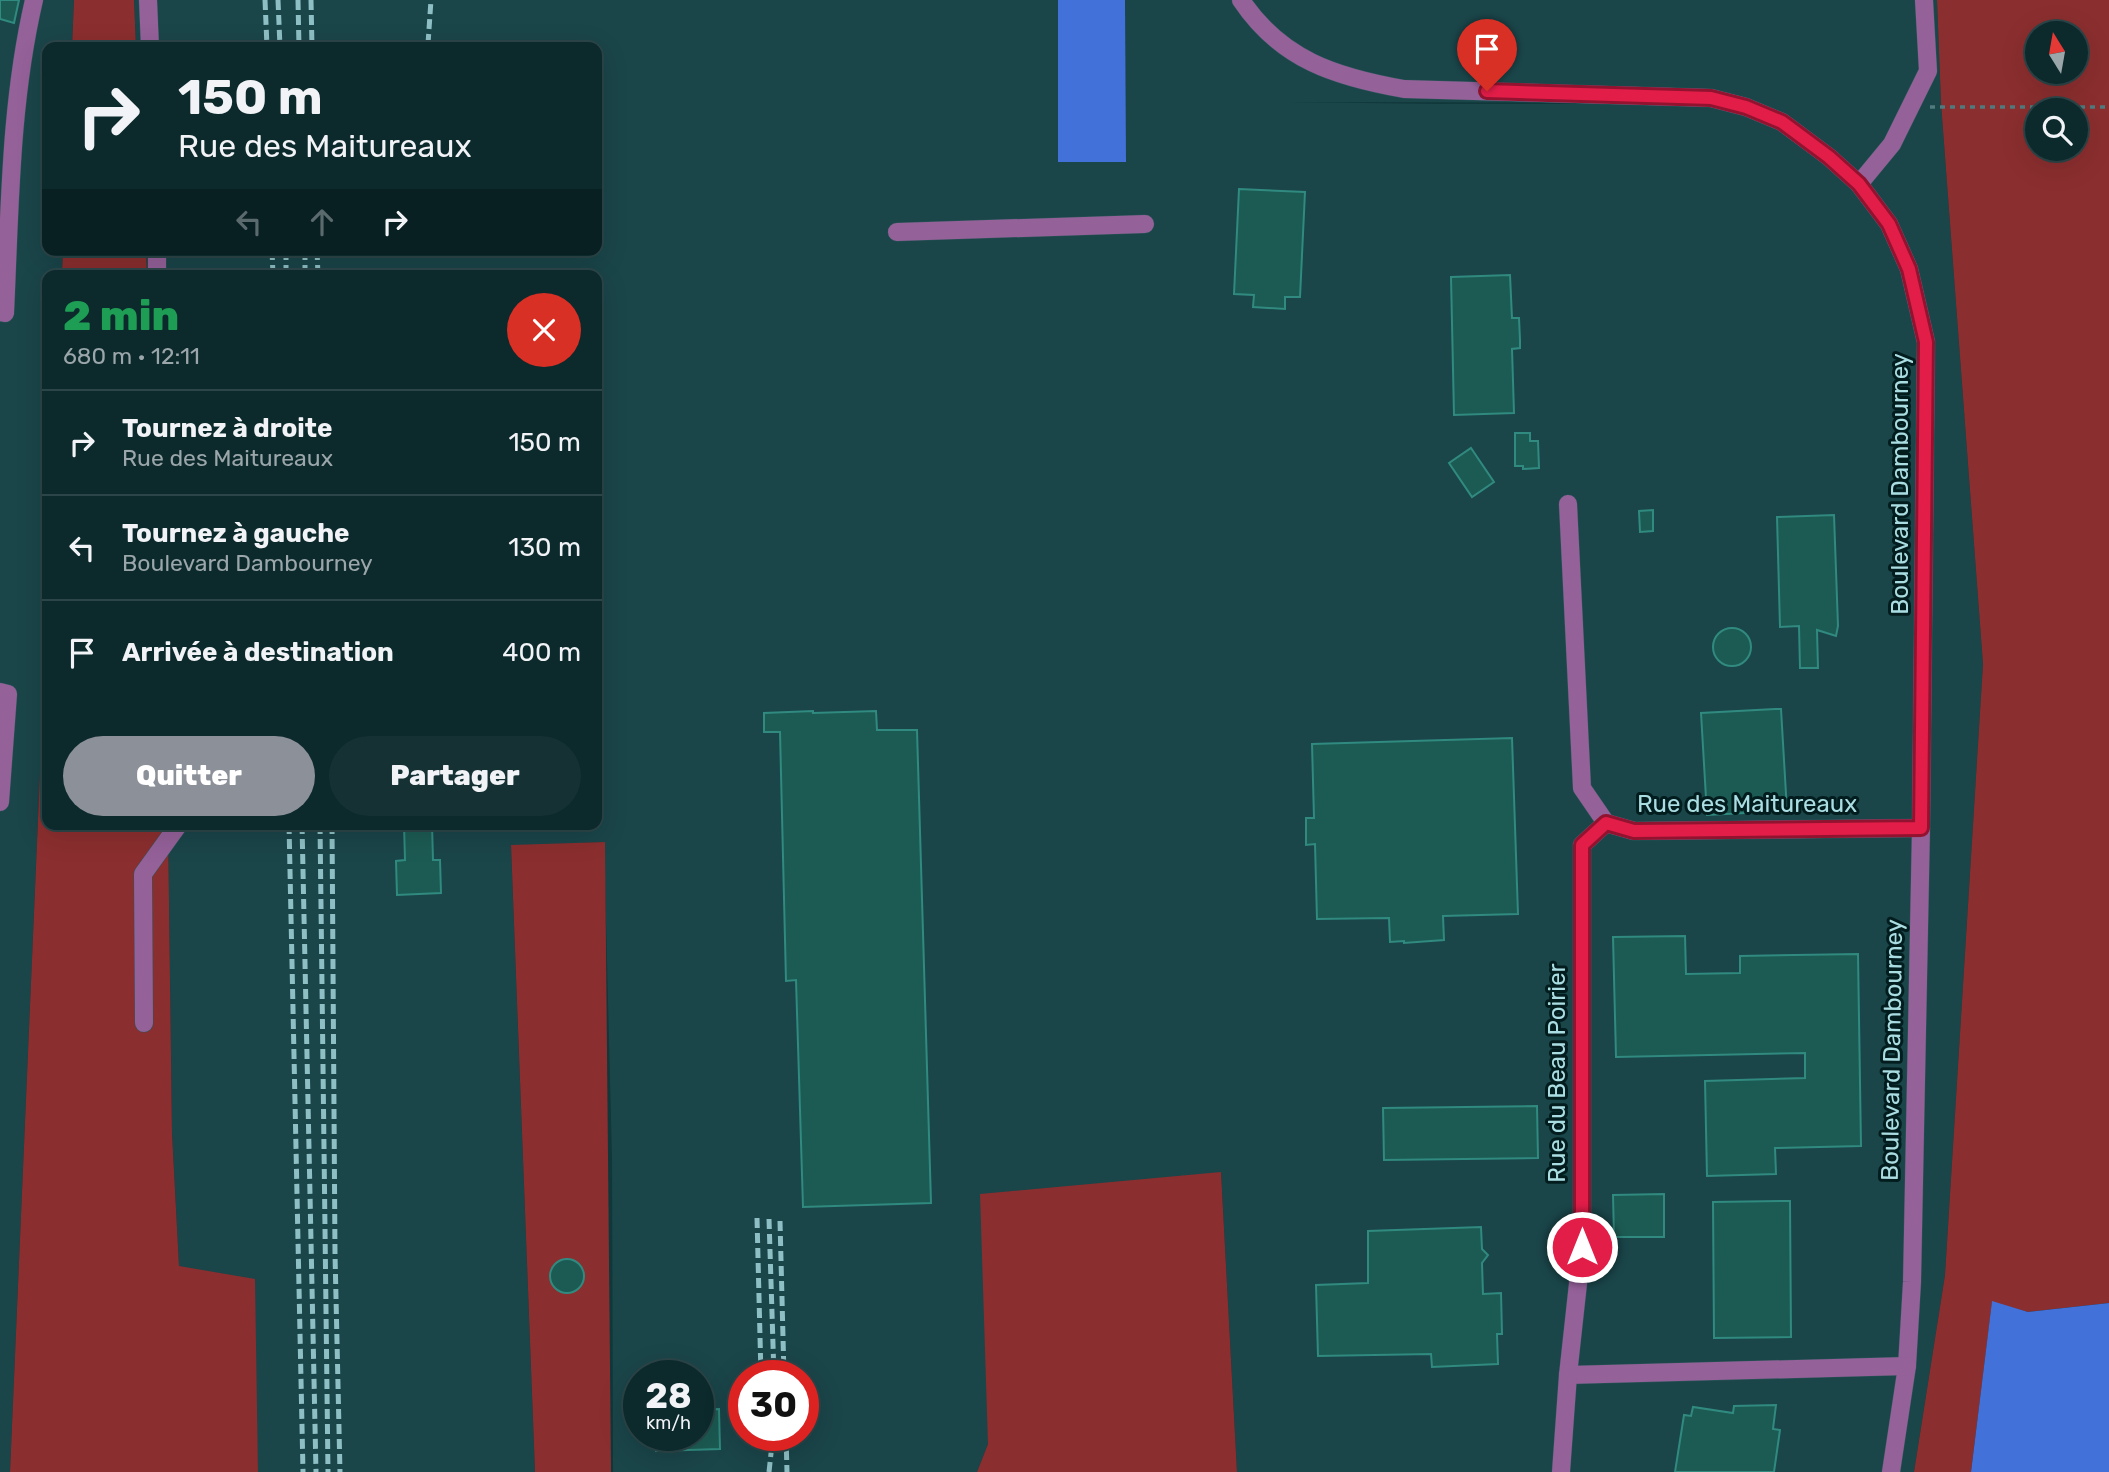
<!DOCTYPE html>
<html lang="fr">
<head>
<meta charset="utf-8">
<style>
  body { margin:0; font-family:Rubik,sans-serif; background:#153134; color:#f1f3f6; height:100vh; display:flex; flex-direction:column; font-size:26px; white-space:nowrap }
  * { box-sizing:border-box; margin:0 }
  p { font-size:23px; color:#9aa6a9 }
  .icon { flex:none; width:38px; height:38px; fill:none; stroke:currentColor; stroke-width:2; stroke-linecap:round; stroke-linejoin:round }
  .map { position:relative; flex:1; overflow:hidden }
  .sheet { position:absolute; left:42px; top:270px; width:560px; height:560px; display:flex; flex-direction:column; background:#0c292c; border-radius:14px; box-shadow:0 7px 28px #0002,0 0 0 2px #2c4548 }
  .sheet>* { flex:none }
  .banner { position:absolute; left:42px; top:42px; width:560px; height:214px; border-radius:14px; box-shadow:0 7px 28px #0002,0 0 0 2px #2c4548; background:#0c292c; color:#f1f3f6; overflow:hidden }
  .needle { width:46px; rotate:349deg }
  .tools { position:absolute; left:2025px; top:21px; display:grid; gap:14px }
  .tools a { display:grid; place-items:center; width:63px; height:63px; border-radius:50%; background:#0c292c; box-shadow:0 7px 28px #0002,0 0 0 2px #2c4548; font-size:35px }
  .speed { position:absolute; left:623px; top:1360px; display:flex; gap:14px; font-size:35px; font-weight:700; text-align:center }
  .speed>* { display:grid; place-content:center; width:91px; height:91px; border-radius:50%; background:#0c292c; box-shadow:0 7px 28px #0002,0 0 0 2px #2c4548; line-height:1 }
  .speed small { font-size:18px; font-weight:400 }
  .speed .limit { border:10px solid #d22; background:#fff; color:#111 }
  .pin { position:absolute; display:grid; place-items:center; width:60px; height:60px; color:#fff; margin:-72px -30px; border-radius:50% 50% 50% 0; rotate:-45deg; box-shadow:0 0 7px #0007 }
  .pin .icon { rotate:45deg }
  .me { position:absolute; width:77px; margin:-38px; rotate:0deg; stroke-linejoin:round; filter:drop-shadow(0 0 5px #0008) }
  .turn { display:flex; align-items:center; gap:24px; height:147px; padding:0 21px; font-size:32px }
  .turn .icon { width:91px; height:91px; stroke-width:2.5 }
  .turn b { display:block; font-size:49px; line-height:60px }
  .lanes { display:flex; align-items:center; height:66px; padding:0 21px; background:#0003; justify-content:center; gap:35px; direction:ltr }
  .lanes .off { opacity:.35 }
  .round { display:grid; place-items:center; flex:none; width:74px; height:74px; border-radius:37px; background:#153134 }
  .overview { display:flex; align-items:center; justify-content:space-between; height:119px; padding:0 21px }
  h1 { font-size:42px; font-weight:800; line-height:52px; color:#1e9e55 }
  .button { display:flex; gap:14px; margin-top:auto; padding:14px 21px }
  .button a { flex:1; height:80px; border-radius:42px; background:#8c9099; color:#fff; font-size:28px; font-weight:800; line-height:80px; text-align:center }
  .button a+a { background:#153134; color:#f1f3f6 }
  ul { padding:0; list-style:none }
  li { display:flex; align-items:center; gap:21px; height:105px; padding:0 21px; border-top:2px solid #2c4548 }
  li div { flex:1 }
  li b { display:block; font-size:26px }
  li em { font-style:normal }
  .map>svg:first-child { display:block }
</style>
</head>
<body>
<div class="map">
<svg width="2109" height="1472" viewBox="0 0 2109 1472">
  <rect width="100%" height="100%" fill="#10373a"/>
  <g fill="#1a4549" fill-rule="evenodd">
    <path d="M0,0H74L72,47H47V250H63L62,275H47V610L10,1472H0Z"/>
    <path d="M134,0H1937L1941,103L1983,664L1945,1275L1914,1472H1237L1221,1172L988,1444L977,1472H613L612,1160L604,842L511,846L535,1472H258L257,1445L179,1266L172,1133L168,824H597V275H147L146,250H597V47H136ZM1288,102L1740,103V104H1444ZM639,1376H698V1435H639ZM744,1376H803V1435H744Z"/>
  </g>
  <g fill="#8b2e2f" fill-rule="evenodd">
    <path d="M74,0H134L136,47H72Z"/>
    <path d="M1937,0H2109V1303L2028,1312L1992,1302L1971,1472H1914L1945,1275L1983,664L1941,103ZM2037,33H2076V72H2037ZM2037,110H2076V149H2037Z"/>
    <path d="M63,250H146L147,275H62Z"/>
    <path d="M47,610V824H168L172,1133L179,1266L255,1279L258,1472H10Z"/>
    <path d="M605,842L611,1472H535L511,845Z"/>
    <path d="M1221,1172L1237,1472H977L988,1444L980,1194Z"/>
  </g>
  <g fill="#4271da">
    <path d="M1058,0H1125L1126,162H1058Z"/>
    <path d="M1992,1301L2028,1312L2109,1303V1472H1971Z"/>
  </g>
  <g fill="#1c5b53" stroke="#308a7f" stroke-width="2">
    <path d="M0,0H19L14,23L0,19Z"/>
    <path d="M1239,189L1305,192L1300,297H1285V309L1253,307L1254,295L1234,294Z"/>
    <path d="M1510,275L1512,318H1519L1520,340V348L1512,349L1514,413L1454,415L1451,277Z"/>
    <path d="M1515,433H1530V441H1538L1539,468L1523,469V466H1515Z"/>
    <path d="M1471,448L1494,482L1472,497L1449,463Z"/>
    <path d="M1653,510V531L1640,532L1639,511Z"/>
    <path d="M1834,515L1838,626L1836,636L1817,630L1818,668H1800L1799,626L1780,627L1777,517Z"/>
    <circle cx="1732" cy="647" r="19"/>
    <path d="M1775,709H1781L1787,811L1707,815L1701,713Z"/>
    <path d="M813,711V713L876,711L877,730H917L931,1203L803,1207L796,980L786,981L780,732H764V713Z"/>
    <path d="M1512,738L1518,914L1443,916L1444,940L1404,943V941L1390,942L1389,918L1317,919L1315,844L1306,845V818H1314L1312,744Z"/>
    <path d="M404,824H432L433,860H440L441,893L397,895L396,861L405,860Z"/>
    <path d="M1685,936L1686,974L1740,973V956L1858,954L1861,1146L1775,1148L1776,1174L1707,1176L1705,1081L1805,1078V1053L1616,1057L1613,937Z"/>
    <path d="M1537,1106L1538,1158L1384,1160L1383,1108Z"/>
    <path d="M1664,1194V1237H1614L1613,1195Z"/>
    <path d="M1783,1201H1790L1791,1337L1714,1338L1713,1202Z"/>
    <path d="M1481,1227L1482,1249L1488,1255L1482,1263L1483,1294L1501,1293L1502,1334H1497L1498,1364L1432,1367L1431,1354L1318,1356L1316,1285L1368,1283V1231Z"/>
    <circle cx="567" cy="1276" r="17"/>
    <path d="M1776,1405L1773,1429L1780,1430L1774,1472H1675L1684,1415L1691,1416L1693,1407L1733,1413L1734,1406Z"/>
    <path d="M719,1409L720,1449L656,1451L655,1435H698V1410Z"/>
  </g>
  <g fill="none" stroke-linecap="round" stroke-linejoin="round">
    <g stroke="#2c5558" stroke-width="19">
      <g id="minor">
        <path d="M148,0L150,47"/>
        <path d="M1241,0C1281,60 1336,77 1404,89L1711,98L1746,107L1782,122L1829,157L1859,184L1889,224L1909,269L1926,342L1921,828L1912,1282L1907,1366L1891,1472"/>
        <path d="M1859,184L1892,144L1928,71L1924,0"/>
        <path d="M897,232L1145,224"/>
        <path d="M157,250V275"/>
        <path d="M0,312L5,313C10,208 10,103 34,0"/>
        <path d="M1568,504L1582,788L1606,823L1634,831L1921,828"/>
        <path d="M0,692L8,694L0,802"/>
        <path d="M144,1023L143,874L179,824"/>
        <path d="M1568,1375L1907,1366"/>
        <path d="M1561,1472L1568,1375L1582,1247V845L1606,823"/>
      </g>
    </g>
    <path stroke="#4f7b7f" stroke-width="3.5" stroke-dasharray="5 5" stroke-linecap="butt" d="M1930,107H2109"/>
    <use href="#minor" stroke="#946199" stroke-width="18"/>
    <g stroke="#8ebfc4" stroke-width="5" stroke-dasharray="10 5" stroke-linecap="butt">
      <path d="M265,0L267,47"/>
      <path d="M278,0L280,47"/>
      <path d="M298,0L299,47"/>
      <path d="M311,0L312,47"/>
      <path d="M428,44L431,0"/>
      <path d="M272,250L273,275"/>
      <path d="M286,250V275"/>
      <path d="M305,250V275"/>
      <path d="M317,250L318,275"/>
      <path d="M289,824L303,1472"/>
      <path d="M302,824L316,1472"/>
      <path d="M320,824L328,1472"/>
      <path d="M332,824L335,1254L340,1472"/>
      <path d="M757,1218L761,1376"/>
      <path d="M769,1219L774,1376"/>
      <path d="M780,1221L784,1376"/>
      <path d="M786,1435L787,1472"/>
      <path d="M769,1472L773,1435"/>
    </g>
  </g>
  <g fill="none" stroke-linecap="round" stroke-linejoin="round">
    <g stroke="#92132f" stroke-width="18">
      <path id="route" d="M1487,91L1711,98L1746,107L1782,122L1829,157L1859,184L1889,224L1909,269L1926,342L1921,828L1634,831L1606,823L1582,845V1247"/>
    </g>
    <use href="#route" stroke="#e11d48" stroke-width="12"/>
  </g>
  <g text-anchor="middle" stroke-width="6" stroke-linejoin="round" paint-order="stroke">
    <g font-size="24" fill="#a9dde2" stroke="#031d1f">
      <text transform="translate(1900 484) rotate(-90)" y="8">Boulevard Dambourney</text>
      <text x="1747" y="812">Rue des Maitureaux</text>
      <text transform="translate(1892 1050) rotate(-89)" y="8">Boulevard Dambourney</text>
      <text transform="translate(1557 1073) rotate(-90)" y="8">Rue du Beau Poirier</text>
    </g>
  </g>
</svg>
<div class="tools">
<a><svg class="needle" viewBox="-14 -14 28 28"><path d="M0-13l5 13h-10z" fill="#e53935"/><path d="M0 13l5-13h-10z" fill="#9aa6a9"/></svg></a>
<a><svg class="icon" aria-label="search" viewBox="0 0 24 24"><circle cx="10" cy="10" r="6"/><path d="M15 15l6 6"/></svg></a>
</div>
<div class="speed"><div>28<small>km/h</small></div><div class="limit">30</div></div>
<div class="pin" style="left:1487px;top:91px;background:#d93025"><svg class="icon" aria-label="arrive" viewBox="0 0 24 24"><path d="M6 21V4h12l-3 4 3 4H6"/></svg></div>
<svg class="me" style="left:1582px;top:1247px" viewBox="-20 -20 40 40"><circle r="17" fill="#e11d48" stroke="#fff" stroke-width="3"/><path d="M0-11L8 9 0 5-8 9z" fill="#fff"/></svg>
<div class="banner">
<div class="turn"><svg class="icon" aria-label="right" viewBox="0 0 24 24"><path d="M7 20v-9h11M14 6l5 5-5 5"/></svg><div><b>150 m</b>Rue des Maitureaux</div></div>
<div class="lanes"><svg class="icon off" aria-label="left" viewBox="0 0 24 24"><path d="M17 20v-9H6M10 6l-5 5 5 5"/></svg><svg class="icon off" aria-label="ahead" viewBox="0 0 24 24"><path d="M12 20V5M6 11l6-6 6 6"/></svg><svg class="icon" aria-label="right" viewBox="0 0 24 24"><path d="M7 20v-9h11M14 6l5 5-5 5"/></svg></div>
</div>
<section class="sheet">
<div class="overview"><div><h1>2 min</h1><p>680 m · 12:11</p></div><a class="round" style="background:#d93025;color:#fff"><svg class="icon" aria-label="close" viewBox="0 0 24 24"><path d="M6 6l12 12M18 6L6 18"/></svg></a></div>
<ul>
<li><svg class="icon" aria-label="right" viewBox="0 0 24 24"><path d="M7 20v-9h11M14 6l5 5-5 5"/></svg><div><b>Tournez à droite</b><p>Rue des Maitureaux</p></div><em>150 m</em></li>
<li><svg class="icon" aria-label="left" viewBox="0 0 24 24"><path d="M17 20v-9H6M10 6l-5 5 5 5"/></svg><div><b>Tournez à gauche</b><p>Boulevard Dambourney</p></div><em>130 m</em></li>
<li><svg class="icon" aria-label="arrive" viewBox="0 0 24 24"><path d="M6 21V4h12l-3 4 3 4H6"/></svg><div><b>Arrivée à destination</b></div><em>400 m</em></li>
</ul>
<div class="button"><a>Quitter</a><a>Partager</a></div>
</section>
</div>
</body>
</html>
